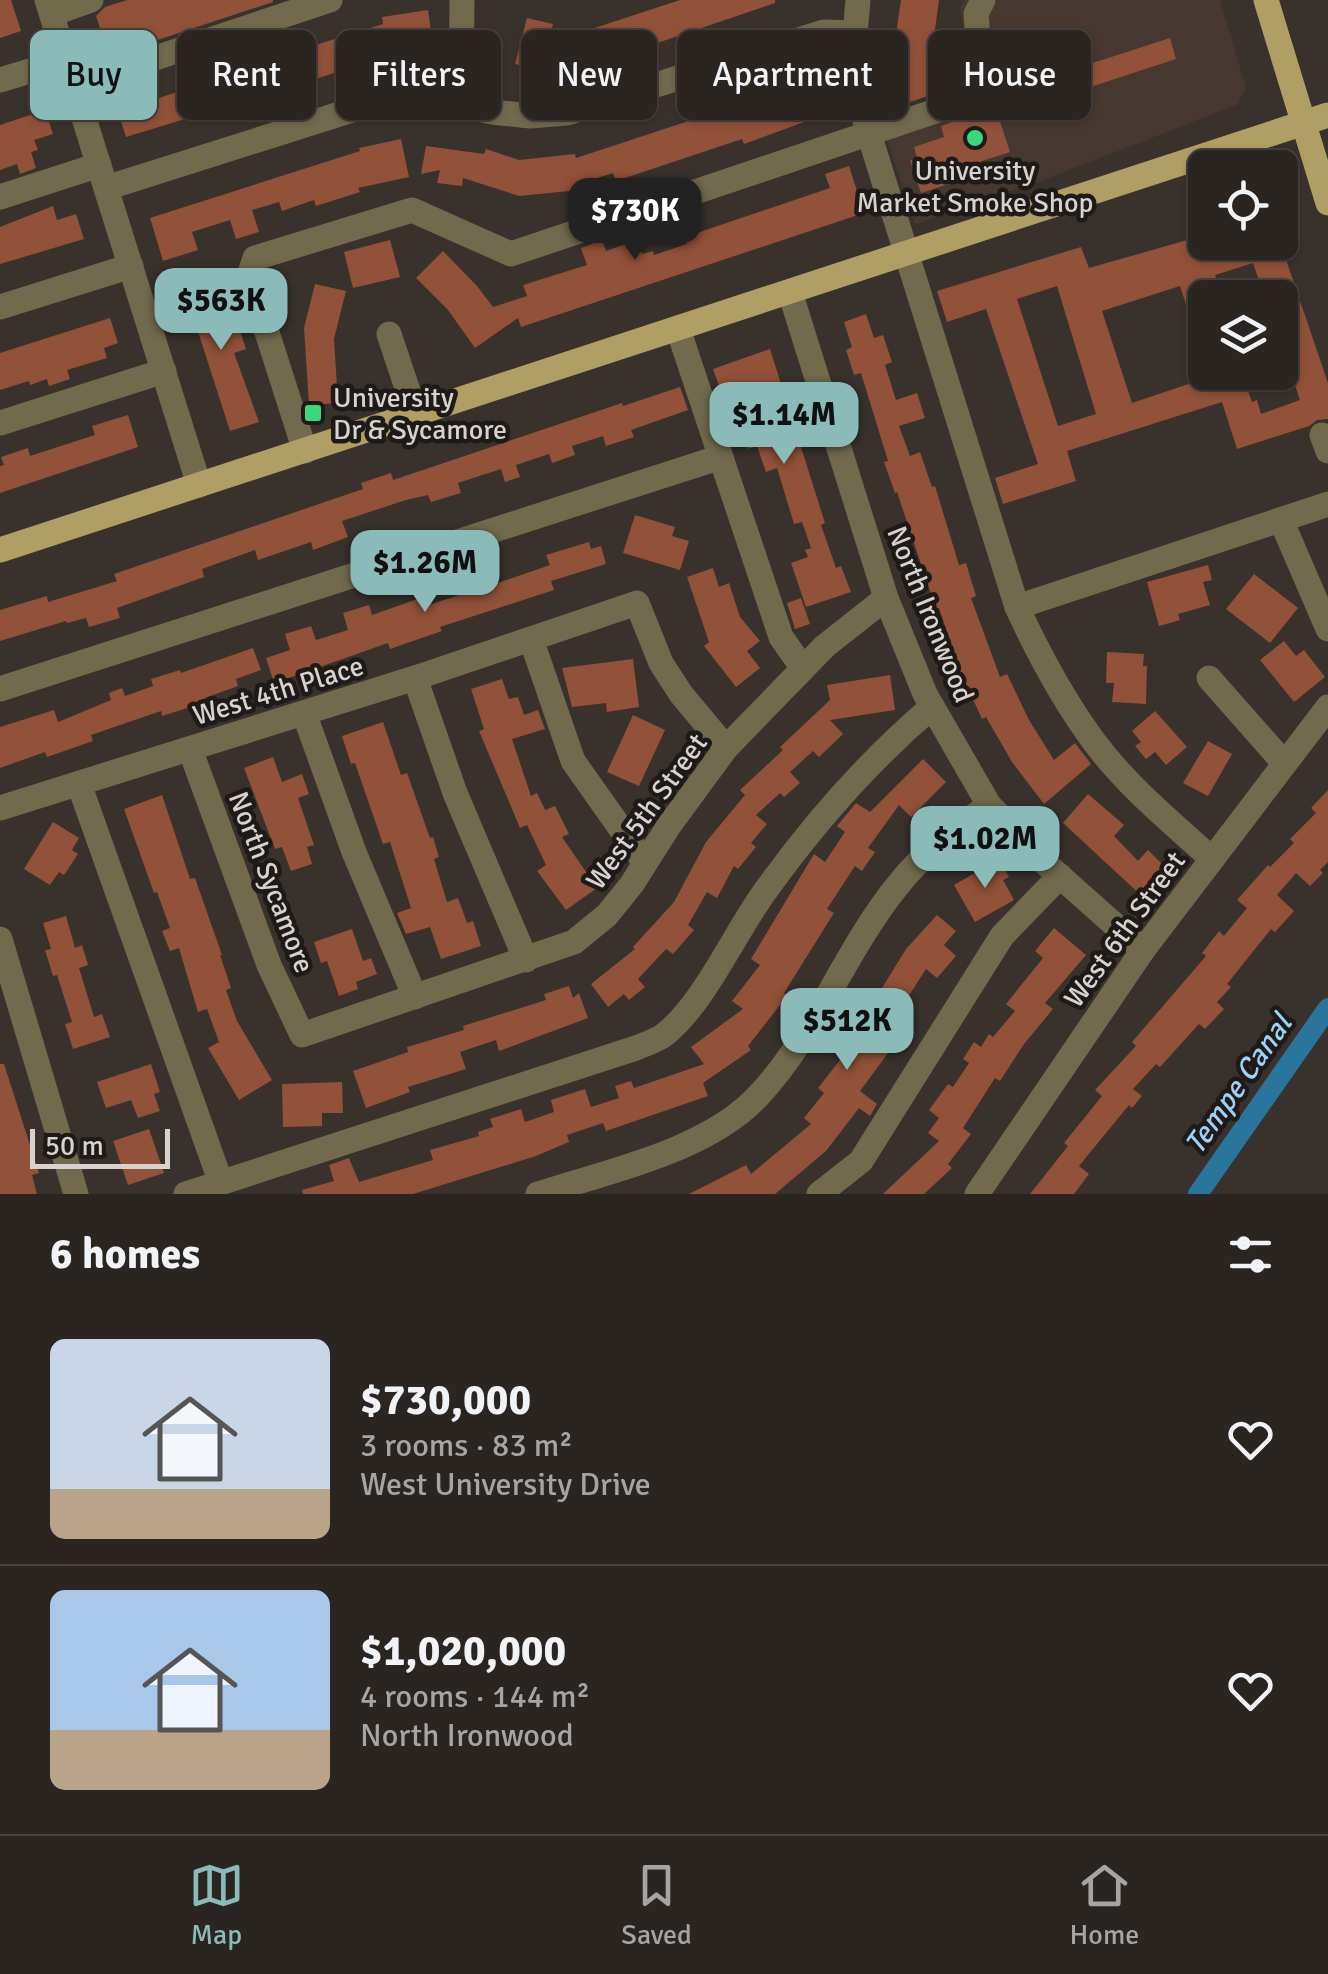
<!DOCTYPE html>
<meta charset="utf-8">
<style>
:root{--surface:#2b2521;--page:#37312e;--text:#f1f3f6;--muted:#a6a5a5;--line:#47423f;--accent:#8bbbb9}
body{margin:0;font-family:Signika,sans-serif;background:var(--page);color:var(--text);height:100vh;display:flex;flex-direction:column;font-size:38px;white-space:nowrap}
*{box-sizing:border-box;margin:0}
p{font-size:32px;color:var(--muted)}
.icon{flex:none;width:55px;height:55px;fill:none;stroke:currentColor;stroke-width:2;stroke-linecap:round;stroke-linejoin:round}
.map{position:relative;height:1194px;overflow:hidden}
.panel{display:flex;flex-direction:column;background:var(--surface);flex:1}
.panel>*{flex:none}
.guide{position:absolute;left:30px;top:30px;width:1270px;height:90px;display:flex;gap:20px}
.buttons{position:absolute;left:1188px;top:150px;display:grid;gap:20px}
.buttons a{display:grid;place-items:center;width:110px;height:110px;border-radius:15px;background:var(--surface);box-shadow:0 2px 8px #0004,0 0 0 2px var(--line);font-size:50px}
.scale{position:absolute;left:30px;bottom:25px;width:140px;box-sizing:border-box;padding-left:10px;border:5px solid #d7d2cf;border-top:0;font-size:28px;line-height:35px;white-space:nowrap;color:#d7d2cf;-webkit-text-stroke:8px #1d1a18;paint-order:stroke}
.price{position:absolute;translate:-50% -85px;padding:0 22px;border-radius:20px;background:var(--accent);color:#111;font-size:32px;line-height:65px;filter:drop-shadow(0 2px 5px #0008)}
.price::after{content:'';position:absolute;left:50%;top:60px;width:30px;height:22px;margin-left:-15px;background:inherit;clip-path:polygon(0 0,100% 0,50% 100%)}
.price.active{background:#222;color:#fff}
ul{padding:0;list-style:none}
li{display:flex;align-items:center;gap:30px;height:250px;padding:0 50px}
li+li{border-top:2px solid var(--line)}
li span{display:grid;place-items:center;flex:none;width:280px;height:200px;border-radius:15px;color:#555}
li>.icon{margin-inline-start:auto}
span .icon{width:120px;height:120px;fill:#fffc;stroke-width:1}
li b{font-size:42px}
h2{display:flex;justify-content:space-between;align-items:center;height:120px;padding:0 50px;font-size:42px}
.chip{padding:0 35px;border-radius:15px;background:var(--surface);box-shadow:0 2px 8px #0004,0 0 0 2px var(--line);font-size:35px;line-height:90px}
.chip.active{background:var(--accent);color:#111}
.dock{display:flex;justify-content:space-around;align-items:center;height:140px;border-top:2px solid var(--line);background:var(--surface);font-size:28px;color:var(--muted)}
.dock a{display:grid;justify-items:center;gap:5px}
.dock .active{color:var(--accent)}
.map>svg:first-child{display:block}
.built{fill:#463830}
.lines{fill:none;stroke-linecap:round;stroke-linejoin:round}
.canal{stroke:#2a759c;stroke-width:20}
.building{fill:#925139;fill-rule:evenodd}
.minor{stroke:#716a4d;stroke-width:25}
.major{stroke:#af9f64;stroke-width:25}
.poi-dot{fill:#3bd77e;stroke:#1d1a18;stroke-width:4}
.labels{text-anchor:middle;stroke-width:9;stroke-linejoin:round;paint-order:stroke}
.poi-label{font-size:28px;fill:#d7d2cf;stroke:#1d1a18}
.street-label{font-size:28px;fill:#d7d2cf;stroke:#1d1a18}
.water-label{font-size:30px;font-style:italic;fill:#9bd2f5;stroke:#1d1a18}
</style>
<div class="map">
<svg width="1328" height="1194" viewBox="0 0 1328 1194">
<rect width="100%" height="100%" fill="#39312c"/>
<!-- built -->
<path class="built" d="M965,0H1220L1246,87L1238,104L1231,107L1041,181L915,224L881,121L963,94L972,79L960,8Z"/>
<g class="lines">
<!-- canal -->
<path class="canal" d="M1198,1194L1328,1008"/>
</g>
<!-- building -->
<g class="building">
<path d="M0,0H11L21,31L0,38Z"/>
<path d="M127,0H273V2L109,56L96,16L105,7Z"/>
<path d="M680,0H775V3L578,70L567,37Z"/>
<path d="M901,0H939L933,44L946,90L907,103L893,54Z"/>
<path d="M428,10L433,45L379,54L381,57L325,76L126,137L118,112L224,76L222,69L262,56L264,61L383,24L382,17Z"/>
<path d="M527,18L553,24L548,43L561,38L553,73L515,64Z"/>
<path d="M1170,38L1176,59L1072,93L1065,72Z"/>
<path d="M823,77L834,111L744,144L742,139L616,181L613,173L578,184L579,190L519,196L463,178L462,186L437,183L440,170L421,174L426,146L484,154L486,149L519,160L575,154L576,158Z"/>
<path d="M995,106L1010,152L951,171L955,182L921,193L910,160L917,158L914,147L944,137L941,126Z"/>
<path d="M45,110L53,134L34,140L38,150L31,152L36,168L20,174L17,164L0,170V125Z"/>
<path d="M401,139L409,177L358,188L360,192L316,206L314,200L282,211L279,202L252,210L259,232L236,239L230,220L192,232L198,250L163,261L150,218L360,151L359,148Z"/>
<path d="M849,166L864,213L521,327L518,318L475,348L448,310L416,278L443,251L477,286L493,307L527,296L523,285L587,265L581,248L602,240L606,251L637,240L642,254L653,251L654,255L687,244L685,237L830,188L825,174Z"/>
<path d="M53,206L57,220L76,214L84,239L0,264V227Z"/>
<path d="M1205,235V242H1280L1328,383V419L1317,420L1309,426L1237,449L1222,402L1067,451L1076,481L1003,504L995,478L1038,464L986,309L947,322L937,291L1081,247L1089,268ZM1253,263L1265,298H1280V341L1300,400L1261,414L1257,400L1252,402L1241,372H1224L1132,403L1102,311L1180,286L1202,353H1205V298H1223L1215,275ZM1057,286L1096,414L1058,426L1017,299Z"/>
<path d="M390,240L400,277L353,288L344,252Z"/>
<path d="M216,275L222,295L213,298L223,330L238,325L246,349L234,353L259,422L230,431L183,285Z"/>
<path d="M315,284L346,291L334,339L338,403L309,405L304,328Z"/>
<path d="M866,314L874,338L883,335L892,362L885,365L896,400L917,393L925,418L899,426L910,456L920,452L932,487L935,486L959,565L966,563L976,596L971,598L1000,677L1007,674L1029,720L1054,760L1075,743L1091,764L1044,804L1012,762L986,717L982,719L960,671L939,608L936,609L897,492L895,493L884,462L888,461L861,373L854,375L846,350L852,347L844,322Z"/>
<path d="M110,318L118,343L104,348L107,358L67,370L70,379L49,386L47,379L30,385L29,381L0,390V353Z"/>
<path d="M770,349L825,523L821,525L836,568L841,566L851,592L806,607L791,563L808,557L805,550L811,548L802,522L794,524L777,468L766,472L757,446L748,449L739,424L749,421L739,392L723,397L713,369Z"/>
<path d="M680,387L688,410L631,430L634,437L606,446L603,436L572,446L575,455L552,463L549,454L516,465L520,477L505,482L501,469L458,483L461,493L431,502L428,495L406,500L342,521L348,537L313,550L311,542L258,560L255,550L227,560L202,569L204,577L117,608L120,618L89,627L86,618L67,623L66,621L0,641V610L47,596L48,602L117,581L114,574L363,489L361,483L391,473L393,480L622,403L623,406Z"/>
<path d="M128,415L138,447L0,493V466L4,465L1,457L28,448L30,456L95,435L92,426Z"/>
<path d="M635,515L675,527L672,536L689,541L680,570L623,553Z"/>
<path d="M589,542L591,549L601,546L606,564L551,581L554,590L440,627L442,631L390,649L388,643L274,683L266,658L290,650L285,634L311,626L316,640L348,630L343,613L369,605L372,615L429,595L432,604L462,594L459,586L486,577L489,586L550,565L546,555Z"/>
<path d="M1208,565L1212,580L1203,582L1210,605L1178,614L1180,620L1159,626L1147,582Z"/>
<path d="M713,568L719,587L729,583L740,617L760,641L747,651L760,668L736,687L704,646L709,642L687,577Z"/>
<path d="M1254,574L1298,608L1270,643L1226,609Z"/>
<path d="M801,598L810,624L795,629L787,603Z"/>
<path d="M1284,641L1296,656L1304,650L1325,677L1294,702L1260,660Z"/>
<path d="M253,648L261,670L236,679L238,686L205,698L206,702L162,716L161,711L91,735L93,741L47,757L45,752L0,768V727L54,710L58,722L111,700L109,693L122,688L125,696L153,686L151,679L180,670L181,673Z"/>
<path d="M1107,652L1144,654L1143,666H1147L1146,704L1112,702L1114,683H1106Z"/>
<path d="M633,659L639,707L607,712L606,703L572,707L562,668Z"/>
<path d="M890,675L895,710L830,720L843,734L819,757L813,751L790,772L800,783L784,797L780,793L756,815L767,824L751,843L756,847L738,869L734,866L717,898L707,892L688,925L694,930L673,954L666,949L638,979L645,987L629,1000L624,994L608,1007L591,984L635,949L633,947L674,902L706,842L745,795L740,790L783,750L780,747L830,700L827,685Z"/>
<path d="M502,679L509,699L518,697L524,715L538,710L545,729L512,739L531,796L537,793L545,810L555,806L569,834L562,837L597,888L566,910L537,871L546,865L527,825L520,828L479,731L484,729L471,689Z"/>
<path d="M1155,711L1187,747L1166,765L1155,752L1146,759L1135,746L1141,742L1132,731Z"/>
<path d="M633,715L665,730L639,786L607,772Z"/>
<path d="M383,722L401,775L407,773L430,838L433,837L439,857L434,859L447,902L458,898L467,923L473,921L481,946L441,959L430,927L406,934L397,913L411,908L390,842L383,844L355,763L351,764L342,736Z"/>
<path d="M1208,741L1232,754L1208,796L1183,783Z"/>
<path d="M273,757L282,782L302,774L309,794L298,798L314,845L307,847L312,864L291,871L282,847L275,849L244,768Z"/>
<path d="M923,759L946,782L911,817L899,805L868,848L875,852L862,871L855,866L827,909L834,913L784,993L787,996L748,1046L751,1050L703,1083L708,1096L606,1131L603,1123L567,1135L569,1142L536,1156L413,1194H303L302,1190L334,1181L329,1165L349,1158L359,1182L433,1160L430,1150L479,1136L478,1132L493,1127L490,1119L521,1109L525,1122L554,1112L551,1100L585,1089L591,1107L619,1098L615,1086L631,1081L634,1088L704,1064L691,1047L743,1009L732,1001L760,965L751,959L814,854L825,862L845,832L837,826L856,803L870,812Z"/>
<path d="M1328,790V862L1320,870L1323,873L1310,886L1296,873L1277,895L1294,911L1275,932L1271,929L1227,984L1231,987L1217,1002L1224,1009L1205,1029L1199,1024L1160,1067L1156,1064L1133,1089L1142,1096L1132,1108L1129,1105L1079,1166L1089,1174L1074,1194H1030L1068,1146L1064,1143L1102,1096L1095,1090L1136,1046L1132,1042L1206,956L1202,953L1219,931L1224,936L1247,908L1237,900L1268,865L1270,867L1294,843L1290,839L1316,813L1311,808Z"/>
<path d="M1088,794L1124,825L1114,836L1138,861L1148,850L1171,873L1145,899L1063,823Z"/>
<path d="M162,795L190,879L195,878L222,955H220L231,988L226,990L237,1021L272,1080L239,1100L208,1048L219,1042L207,1009L198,1012L179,948L170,951L162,931L170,928L157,892L154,893L124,809Z"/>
<path d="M53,822L79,838L72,850L78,854L64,875L59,872L50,885L24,869Z"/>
<path d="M999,859L1009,877L1003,880L1014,900L975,922L954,885Z"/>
<path d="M937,915L956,931L944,945L956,956L937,978L926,969L888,1028L884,1038L894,1045L860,1091L877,1104L870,1116L859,1108L826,1151L775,1194H689L746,1165L751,1174L811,1124L804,1118L824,1093L818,1088L844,1055L840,1053L877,1002L874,1001L906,949Z"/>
<path d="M66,916L75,948L82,945L88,965L79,968L94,1017L102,1014L110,1037L73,1049L65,1024L72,1022L57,975L53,976L45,950L51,949L43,923Z"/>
<path d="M1054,928L1086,955L1045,1003L1053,1009L1024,1044L1000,1081L995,1078L963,1128L971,1134L948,1164L952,1168L924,1194H883L939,1141L928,1133L939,1118L929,1110L948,1084L953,1087L969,1063L963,1059L974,1042L981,1047L989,1034L993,1037L1015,1011L1006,1004L1043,958L1035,951Z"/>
<path d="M352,929L363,961L371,958L377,974L356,982L358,989L339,996L327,961L321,963L314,942Z"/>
<path d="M569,986L573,998L579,993L588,1018L499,1051L496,1040L460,1052L466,1069L408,1087L410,1092L366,1108L353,1071L408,1052L407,1047L464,1030L463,1026L546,1000L544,994Z"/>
<path d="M0,1064H4L39,1173L32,1175L37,1194H0Z"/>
<path d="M151,1064L160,1092L154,1094L160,1111L138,1118L131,1100L106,1108L97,1082Z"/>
<path d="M342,1082L343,1113H322V1126L283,1127L282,1084Z"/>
<path d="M149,1129L164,1173L128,1185L113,1141Z"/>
</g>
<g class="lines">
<!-- minor -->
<g class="minor">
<path d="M47,0L199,485"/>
<path d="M858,0L853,57L855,89L1017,607C1039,655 1064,701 1095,743C1128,787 1172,823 1212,859"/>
<path d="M52,14L91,0"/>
<path d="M0,80L66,60"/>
<path d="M74,85L330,0"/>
<path d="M461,103L462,0"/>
<path d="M106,188L387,99L421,97L492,112L530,116L567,113L824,32L855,33"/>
<path d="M0,197L99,165"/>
<path d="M790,292L886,598L925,694L989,805L1045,863L1143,950"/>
<path d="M0,307L131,266"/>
<path d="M678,329L781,637L802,667"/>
<path d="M389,334L416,415"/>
<path d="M0,423L164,371"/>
<path d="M1322,435L1328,451"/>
<path d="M305,451L249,276L255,258L412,210L511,254L983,95L976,14L983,0"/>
<path d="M1281,520L1328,629"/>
<path d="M1017,607L1328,504"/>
<path d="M531,639L573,761L645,863"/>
<path d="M415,678L455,793L526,960"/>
<path d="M1209,678L1284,763"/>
<path d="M0,689L721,457"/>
<path d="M304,713L354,852L415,997"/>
<path d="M190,749L269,965L302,1035L574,942L607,915L632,884L668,827L726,748L825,646L886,598"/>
<path d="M79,784L221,1183"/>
<path d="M0,808L415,678L637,603L661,663L681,694L726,748"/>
<path d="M0,939L76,1194"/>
<path d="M186,1194L636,1048C645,1044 656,1041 664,1035C704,1004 735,932 766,890C815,822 868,761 932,707"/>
<path d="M538,1194C608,1171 708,1151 759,1095C816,1034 845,950 898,885C924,852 956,829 989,805"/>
<path d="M819,1194L861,1161L1002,936L1060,876"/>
<path d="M977,1194L1143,950L1328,707"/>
</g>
<!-- major -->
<g class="major">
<path d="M1266,0L1328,203"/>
<path d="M0,550L1328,115"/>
</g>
</g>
<!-- markers -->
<g class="poi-dot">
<circle cx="975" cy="138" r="10"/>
<rect x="303" y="403" width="20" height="20" rx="5"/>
</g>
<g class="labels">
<!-- poi labels -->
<g class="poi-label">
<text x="975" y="180">University<tspan x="975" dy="32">Market Smoke Shop</tspan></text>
<text x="333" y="407" text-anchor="start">University<tspan x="333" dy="32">Dr &amp; Sycamore</tspan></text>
</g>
<!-- street labels -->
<g class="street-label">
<text transform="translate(931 614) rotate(68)" y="10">North Ironwood</text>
<text transform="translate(278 690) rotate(-17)" y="10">West 4th Place</text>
<text transform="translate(646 811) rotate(-54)" y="10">West 5th Street</text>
<text transform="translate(272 882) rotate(69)" y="10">North Sycamore</text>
<text transform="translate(1124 929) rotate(-54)" y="10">West 6th Street</text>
</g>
<!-- water labels -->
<g class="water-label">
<text transform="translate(1238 1084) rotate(-55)" y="10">Tempe Canal</text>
</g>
</g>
</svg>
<div class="buttons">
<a><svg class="icon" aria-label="locate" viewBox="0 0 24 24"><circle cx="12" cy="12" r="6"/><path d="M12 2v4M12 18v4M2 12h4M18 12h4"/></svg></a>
<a><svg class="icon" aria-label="layers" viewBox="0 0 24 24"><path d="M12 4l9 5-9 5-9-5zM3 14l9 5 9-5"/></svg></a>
</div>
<div class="scale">50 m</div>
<b class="price active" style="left:635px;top:263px">$730K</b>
<b class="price" style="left:221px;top:353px">$563K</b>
<b class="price" style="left:784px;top:467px">$1.14M</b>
<b class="price" style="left:425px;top:615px">$1.26M</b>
<b class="price" style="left:985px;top:891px">$1.02M</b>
<b class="price" style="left:847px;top:1073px">$512K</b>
<div class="guide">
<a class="chip active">Buy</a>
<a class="chip">Rent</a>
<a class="chip">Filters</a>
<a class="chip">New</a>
<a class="chip">Apartment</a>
<a class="chip">House</a>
</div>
</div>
<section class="panel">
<h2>6 homes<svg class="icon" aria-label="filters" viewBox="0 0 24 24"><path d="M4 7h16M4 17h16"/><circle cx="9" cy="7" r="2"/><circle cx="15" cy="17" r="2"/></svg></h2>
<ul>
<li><span style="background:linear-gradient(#c9d6e8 75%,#b9a48a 0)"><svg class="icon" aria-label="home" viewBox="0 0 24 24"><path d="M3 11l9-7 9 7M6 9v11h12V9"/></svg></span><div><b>$730,000</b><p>3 rooms · 83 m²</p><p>West University Drive</p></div><svg class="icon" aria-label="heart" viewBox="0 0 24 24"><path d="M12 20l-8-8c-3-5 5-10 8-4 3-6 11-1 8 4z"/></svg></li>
<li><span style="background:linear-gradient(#a9c7e8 70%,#b9a48a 0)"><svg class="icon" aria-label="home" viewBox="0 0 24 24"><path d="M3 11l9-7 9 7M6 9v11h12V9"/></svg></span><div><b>$1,020,000</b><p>4 rooms · 144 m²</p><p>North Ironwood</p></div><svg class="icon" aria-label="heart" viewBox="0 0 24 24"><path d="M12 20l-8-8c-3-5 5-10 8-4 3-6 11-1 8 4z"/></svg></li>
</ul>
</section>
<nav class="dock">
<a class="active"><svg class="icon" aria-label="map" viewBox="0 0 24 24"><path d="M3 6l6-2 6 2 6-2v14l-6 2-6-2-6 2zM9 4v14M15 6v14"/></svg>Map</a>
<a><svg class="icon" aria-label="saved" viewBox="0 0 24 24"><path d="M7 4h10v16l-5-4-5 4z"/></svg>Saved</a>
<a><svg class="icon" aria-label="home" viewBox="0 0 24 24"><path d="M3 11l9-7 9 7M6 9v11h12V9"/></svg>Home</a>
</nav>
